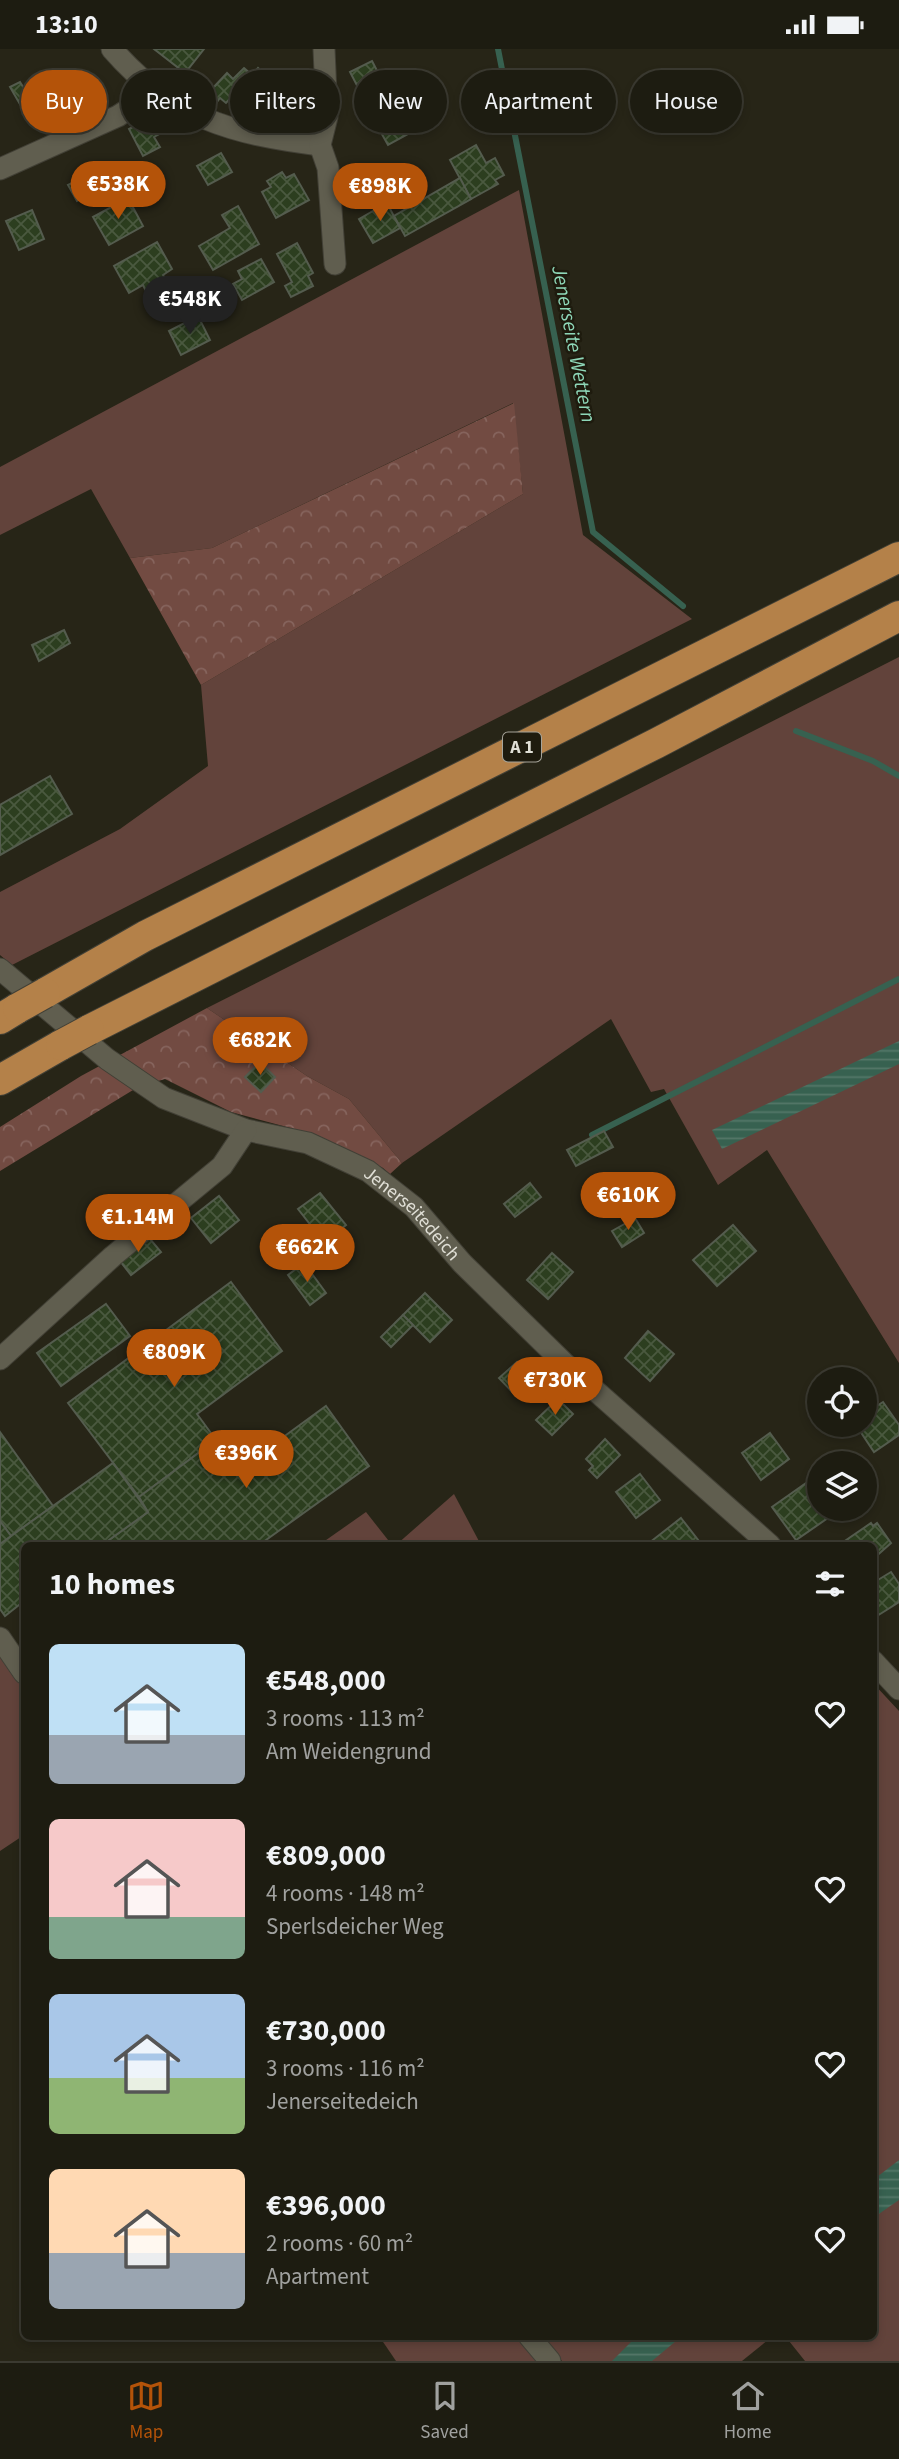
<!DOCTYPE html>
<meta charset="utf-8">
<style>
:root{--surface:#1d1c11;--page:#25251a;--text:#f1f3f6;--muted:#a0a19f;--line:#3b3a31;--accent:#b45309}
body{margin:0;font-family:"Source Sans 3",sans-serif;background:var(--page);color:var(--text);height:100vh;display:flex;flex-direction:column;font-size:26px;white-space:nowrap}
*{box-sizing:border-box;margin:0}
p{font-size:23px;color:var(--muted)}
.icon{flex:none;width:38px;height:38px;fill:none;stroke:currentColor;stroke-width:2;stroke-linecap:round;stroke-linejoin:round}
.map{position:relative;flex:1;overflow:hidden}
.side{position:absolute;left:21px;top:1493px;width:856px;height:798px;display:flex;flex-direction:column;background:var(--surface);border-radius:10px;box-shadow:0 4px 10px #0003,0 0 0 2px var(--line)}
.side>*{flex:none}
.guide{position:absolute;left:21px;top:21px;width:858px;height:63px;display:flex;gap:14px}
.buttons{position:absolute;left:807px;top:1318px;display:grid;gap:14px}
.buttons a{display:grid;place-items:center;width:70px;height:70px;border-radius:50%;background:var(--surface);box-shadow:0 4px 10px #0003,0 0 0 2px var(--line);font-size:35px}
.price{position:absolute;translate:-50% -60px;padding:0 16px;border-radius:24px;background:var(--accent);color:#fff;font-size:23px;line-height:46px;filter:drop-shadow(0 2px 4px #0008)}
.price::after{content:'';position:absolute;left:50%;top:42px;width:21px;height:16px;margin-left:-10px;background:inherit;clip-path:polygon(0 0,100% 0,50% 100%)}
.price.current{background:#222;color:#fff}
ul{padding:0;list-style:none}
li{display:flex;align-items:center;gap:21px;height:175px;padding:0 28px}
li span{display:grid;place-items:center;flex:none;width:196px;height:140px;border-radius:10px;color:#555}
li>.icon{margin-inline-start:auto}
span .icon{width:84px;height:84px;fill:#fffc;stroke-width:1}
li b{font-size:30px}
h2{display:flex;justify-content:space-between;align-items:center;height:84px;padding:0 28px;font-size:30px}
.chip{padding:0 24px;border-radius:32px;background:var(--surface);box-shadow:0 4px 10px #0003,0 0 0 2px var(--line);font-size:24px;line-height:63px}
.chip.current{background:var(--accent);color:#fff}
.status{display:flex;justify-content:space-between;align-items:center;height:49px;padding:0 35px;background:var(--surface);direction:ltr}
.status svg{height:19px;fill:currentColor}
.dock{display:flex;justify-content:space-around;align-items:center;height:98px;border-top:2px solid var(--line);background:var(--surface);font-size:19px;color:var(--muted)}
.dock a{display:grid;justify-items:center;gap:4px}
.dock .current{color:var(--accent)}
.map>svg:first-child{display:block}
.grass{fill:#62433b}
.forest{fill:url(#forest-crowns)}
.water{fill:url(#water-rules)}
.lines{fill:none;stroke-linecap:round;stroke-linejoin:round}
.stream{stroke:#376150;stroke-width:6}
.building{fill:url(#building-cross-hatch);stroke:#545c4e;stroke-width:2}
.minor-casing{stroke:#424036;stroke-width:23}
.highway-casing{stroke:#424036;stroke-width:32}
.minor{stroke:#605e4f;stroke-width:21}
.highway{stroke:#b48149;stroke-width:30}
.highway-bridge-casing{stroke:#424036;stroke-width:32;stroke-linecap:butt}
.highway-bridge{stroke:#b48149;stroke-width:30}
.labels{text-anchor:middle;stroke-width:5;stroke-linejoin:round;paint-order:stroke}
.shield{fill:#1e1b0e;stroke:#a6a49a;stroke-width:2}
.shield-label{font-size:18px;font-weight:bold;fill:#e0dfd6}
.street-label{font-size:19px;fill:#e0dfd6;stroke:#1e1b0e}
.water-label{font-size:21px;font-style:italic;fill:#8ed7b8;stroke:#1e1b0e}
</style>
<div class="status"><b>13:10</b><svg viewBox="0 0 49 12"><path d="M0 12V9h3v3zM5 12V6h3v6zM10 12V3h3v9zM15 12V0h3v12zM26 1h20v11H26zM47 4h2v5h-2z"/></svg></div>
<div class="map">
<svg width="899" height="2312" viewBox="0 0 899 2312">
<defs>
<pattern id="forest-crowns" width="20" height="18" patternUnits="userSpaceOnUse" patternTransform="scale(1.75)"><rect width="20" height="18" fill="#724b42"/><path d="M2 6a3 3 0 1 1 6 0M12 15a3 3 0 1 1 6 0" fill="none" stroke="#86645d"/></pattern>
<pattern id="water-rules" width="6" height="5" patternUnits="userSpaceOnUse" patternTransform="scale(1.75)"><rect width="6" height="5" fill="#376150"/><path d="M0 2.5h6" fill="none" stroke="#547768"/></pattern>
<pattern id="building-cross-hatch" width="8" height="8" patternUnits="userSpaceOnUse" patternTransform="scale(1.75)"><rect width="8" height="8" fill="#2c3e1f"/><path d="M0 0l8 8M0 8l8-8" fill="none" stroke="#4a593f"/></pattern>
</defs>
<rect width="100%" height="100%" fill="#272517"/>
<!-- grass -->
<g class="grass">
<path d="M519,141L583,486L692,570L12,916L0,906V843L120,780L208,717L201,636L523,445L513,354L212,499L130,509L91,440L0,486V418Z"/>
<path d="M899,608V1314L767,1101L718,1136L664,1040L651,1043L611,970L402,1114L349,1050L307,1027L207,959Z"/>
<path d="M454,1445L481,1496H396Z"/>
<path d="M366,1463L392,1496H319Z"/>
<path d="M0,1604L24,1640V1786L0,1802Z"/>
<path d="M873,1634L899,1662V2312H805L785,2287H873Z"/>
<path d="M379,2287H518L538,2312H396Z"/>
<path d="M541,2287H773L742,2312H562Z"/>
</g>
<!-- forest -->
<g class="forest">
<path d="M514,354L523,445L201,636L130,509L212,499Z"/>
<path d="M207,959L307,1027L349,1050L402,1114L390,1125L383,1119L317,1086L231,1063L165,1030L138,1038L0,1122V1078L81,1027Z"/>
</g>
<!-- water -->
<g class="water">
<path d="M899,992V1015L722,1100L712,1081Z"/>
<path d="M899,2111V2151L873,2169V2131Z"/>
<path d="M637,2287H682L652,2312H612Z"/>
</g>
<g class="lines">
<!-- stream -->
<g class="stream">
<path d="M498,0L593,483L683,557"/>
<path d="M796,682L873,712L899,727"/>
<path d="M592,1086L899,930"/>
</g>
</g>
<!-- building -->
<g class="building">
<path d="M154,0H204L185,24Z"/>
<path d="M372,12L386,39L364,50L350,23Z"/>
<path d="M244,19L252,26L258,19L283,42L265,62L240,39L226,54L220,49L214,57L201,45L208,36L212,40L227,24L233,30Z"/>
<path d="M55,24L69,50L64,52L67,57L53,65L50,60L32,76L10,38L20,33L25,41Z"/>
<path d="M404,57L417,80L388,96L375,73Z"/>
<path d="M154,67L163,83L154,88L160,98L143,107L129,80Z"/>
<path d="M476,96L486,114L495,109L504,126L495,131L498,135L471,150L450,111Z"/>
<path d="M221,104L232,123L208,136L197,117Z"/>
<path d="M282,123L286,129L294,125L309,151L276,169L262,143L271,138L267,132Z"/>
<path d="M84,128L92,144L77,152L68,136Z"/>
<path d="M460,129L471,150L405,187L394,167Z"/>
<path d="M128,149L143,177L109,196L93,168Z"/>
<path d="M387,154L400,179L373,194L359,170Z"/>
<path d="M238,157L259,195L213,221L199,197L230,179L222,166Z"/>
<path d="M32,161L44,190L19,201L6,172Z"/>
<path d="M157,193L172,220L163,226L166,231L146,242L143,236L129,244L114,217Z"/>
<path d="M297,194L313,224L308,227L313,237L291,248L285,237L292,233L277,205Z"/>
<path d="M261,210L274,233L242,251L233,235L242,230L238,222Z"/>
<path d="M198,267L210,291L181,306L169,282Z"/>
<path d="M64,581L70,594L39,612L32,596Z"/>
<path d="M50,727L72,765L0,806V756Z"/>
<path d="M260,1013L275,1028L261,1043L245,1028Z"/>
<path d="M604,1082L613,1098L576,1117L567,1101Z"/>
<path d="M530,1134L541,1148L515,1168L504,1155Z"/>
<path d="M320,1144L346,1176L324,1193L298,1160Z"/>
<path d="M219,1147L239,1171L211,1194L191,1169Z"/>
<path d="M635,1169L644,1184L622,1198L612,1182Z"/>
<path d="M733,1176L756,1202L717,1237L693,1211Z"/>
<path d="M145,1184L161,1203L131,1226L116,1207Z"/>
<path d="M552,1204L573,1223L548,1250L527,1231Z"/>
<path d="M304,1214L326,1244L310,1256L288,1226Z"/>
<path d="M231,1233L282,1302L197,1365L216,1391L139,1448L68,1354Z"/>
<path d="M425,1244L452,1271L430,1293L403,1266Z"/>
<path d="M106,1255L130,1287L61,1337L37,1304Z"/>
<path d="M403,1266L413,1276L391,1298L381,1288Z"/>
<path d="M648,1282L674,1305L650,1332L625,1309Z"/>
<path d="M517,1313L533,1332L516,1347L499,1329Z"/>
<path d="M558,1350L573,1365L552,1386L536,1371Z"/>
<path d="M883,1353L899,1376V1386L874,1403L856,1376H864V1365Z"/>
<path d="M326,1357L369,1417L259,1496H102L148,1463L139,1448L216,1391L238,1421Z"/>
<path d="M0,1383L53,1457L11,1487L0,1472Z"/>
<path d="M770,1384L789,1410L761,1431L742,1404Z"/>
<path d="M605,1390L620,1406L597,1429L589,1421L593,1417L586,1410Z"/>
<path d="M113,1414L148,1463L102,1496H24V1552L5,1567L0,1560V1495Z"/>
<path d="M640,1425L660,1451L636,1469L616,1443Z"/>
<path d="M819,1425V1460H841L796,1491L772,1458Z"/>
<path d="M681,1469L702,1496H650L649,1494Z"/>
<path d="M0,1472L11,1487L0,1495Z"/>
<path d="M871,1474L873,1477L877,1474L891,1494L873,1510V1496H839Z"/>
<path d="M891,1523L899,1535V1553L877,1567L873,1561V1534Z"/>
</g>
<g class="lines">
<!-- minor casing -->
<g class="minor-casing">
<g id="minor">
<path d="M112,0C172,69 232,85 320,96"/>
<path d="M324,0L327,68L320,96L328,119L335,215"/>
<path d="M0,120L118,67L155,43"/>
<path id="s1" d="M0,920L107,1010L164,1049L246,1081L308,1094L368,1122L414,1158L462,1214L563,1313L770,1496"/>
<path d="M0,1310L113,1207L222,1117L246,1081"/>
<path d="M0,1589L24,1624"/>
<path d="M873,1612L899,1640"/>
<path d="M529,2287L550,2312"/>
</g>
</g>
<!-- highway casing -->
<g class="highway-casing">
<g id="highway">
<path d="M45,944L145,887L899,508"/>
<path d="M0,970L18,959"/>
<path d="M89,981L657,694L899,567"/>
<path d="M0,1031L61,996"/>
</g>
</g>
<!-- minor -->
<use href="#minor" class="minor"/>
<!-- highway -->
<use href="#highway" class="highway"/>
<!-- highway-bridge casing -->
<g class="highway-bridge-casing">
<g id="highway-bridge">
<path d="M18,959L45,944"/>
<path d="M61,996L89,981"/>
</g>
</g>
<!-- highway-bridge -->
<use href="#highway-bridge" class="highway-bridge"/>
</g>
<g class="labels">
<!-- shield labels -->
<rect class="shield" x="503" y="683.5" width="38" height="29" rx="5"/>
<g class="shield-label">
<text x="522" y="704">A 1</text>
</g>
<!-- street labels -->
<g class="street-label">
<text dy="7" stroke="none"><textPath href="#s1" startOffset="488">Jenerseitedeich</textPath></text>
</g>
<!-- water labels -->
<g class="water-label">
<text transform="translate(574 295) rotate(79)" y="7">Jenerseite Wettern</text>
</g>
</g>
</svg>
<div class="buttons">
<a><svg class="icon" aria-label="locate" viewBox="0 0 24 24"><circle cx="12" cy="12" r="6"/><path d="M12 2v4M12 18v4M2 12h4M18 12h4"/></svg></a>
<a><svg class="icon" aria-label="layers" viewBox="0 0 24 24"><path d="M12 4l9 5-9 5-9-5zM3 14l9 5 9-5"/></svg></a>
</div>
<b class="price" style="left:118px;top:172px">€538K</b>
<b class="price" style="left:380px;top:174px">€898K</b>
<b class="price current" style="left:190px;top:287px">€548K</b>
<b class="price" style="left:260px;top:1028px">€682K</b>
<b class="price" style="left:628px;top:1183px">€610K</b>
<b class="price" style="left:138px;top:1205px">€1.14M</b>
<b class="price" style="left:307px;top:1235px">€662K</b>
<b class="price" style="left:174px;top:1340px">€809K</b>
<b class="price" style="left:555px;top:1368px">€730K</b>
<b class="price" style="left:246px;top:1441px">€396K</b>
<div class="guide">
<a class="chip current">Buy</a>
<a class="chip">Rent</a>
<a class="chip">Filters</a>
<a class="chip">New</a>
<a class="chip">Apartment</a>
<a class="chip">House</a>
</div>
<section class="side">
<h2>10 homes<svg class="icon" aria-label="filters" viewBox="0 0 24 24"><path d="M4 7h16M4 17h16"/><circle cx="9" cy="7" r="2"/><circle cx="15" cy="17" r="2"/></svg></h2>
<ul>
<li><span style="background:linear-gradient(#bfe0f5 65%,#9aa5b1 0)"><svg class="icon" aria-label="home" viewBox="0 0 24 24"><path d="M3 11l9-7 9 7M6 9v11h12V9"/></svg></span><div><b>€548,000</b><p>3 rooms · 113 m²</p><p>Am Weidengrund</p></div><svg class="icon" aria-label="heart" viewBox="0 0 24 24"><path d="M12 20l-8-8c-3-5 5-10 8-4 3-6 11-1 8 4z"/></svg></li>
<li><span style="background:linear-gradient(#f6c9c9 70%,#7fa58c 0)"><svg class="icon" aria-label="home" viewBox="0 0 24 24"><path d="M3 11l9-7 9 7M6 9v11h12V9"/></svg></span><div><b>€809,000</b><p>4 rooms · 148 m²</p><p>Sperlsdeicher Weg</p></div><svg class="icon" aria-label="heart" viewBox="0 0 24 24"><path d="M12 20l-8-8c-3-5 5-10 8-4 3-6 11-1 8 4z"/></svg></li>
<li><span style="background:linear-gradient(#a9c7e8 60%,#8fb573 0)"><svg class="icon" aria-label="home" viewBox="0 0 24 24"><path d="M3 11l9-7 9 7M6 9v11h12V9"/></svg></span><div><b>€730,000</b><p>3 rooms · 116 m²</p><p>Jenerseitedeich</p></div><svg class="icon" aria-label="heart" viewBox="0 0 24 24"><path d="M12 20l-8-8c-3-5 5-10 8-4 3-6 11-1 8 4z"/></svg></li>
<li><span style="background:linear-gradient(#ffd9b3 60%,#9aa5b1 0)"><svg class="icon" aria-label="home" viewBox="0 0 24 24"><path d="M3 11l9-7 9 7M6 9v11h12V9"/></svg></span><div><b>€396,000</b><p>2 rooms · 60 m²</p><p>Apartment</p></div><svg class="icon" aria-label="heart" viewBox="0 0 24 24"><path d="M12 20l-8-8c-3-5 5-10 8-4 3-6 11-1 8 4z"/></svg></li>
</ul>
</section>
</div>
<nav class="dock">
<a class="current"><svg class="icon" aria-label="map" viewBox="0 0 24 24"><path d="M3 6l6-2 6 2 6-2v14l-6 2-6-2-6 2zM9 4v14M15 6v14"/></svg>Map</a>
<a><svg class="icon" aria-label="saved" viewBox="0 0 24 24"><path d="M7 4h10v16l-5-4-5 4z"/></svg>Saved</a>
<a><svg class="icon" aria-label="home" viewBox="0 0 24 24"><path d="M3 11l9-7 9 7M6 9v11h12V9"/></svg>Home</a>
</nav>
